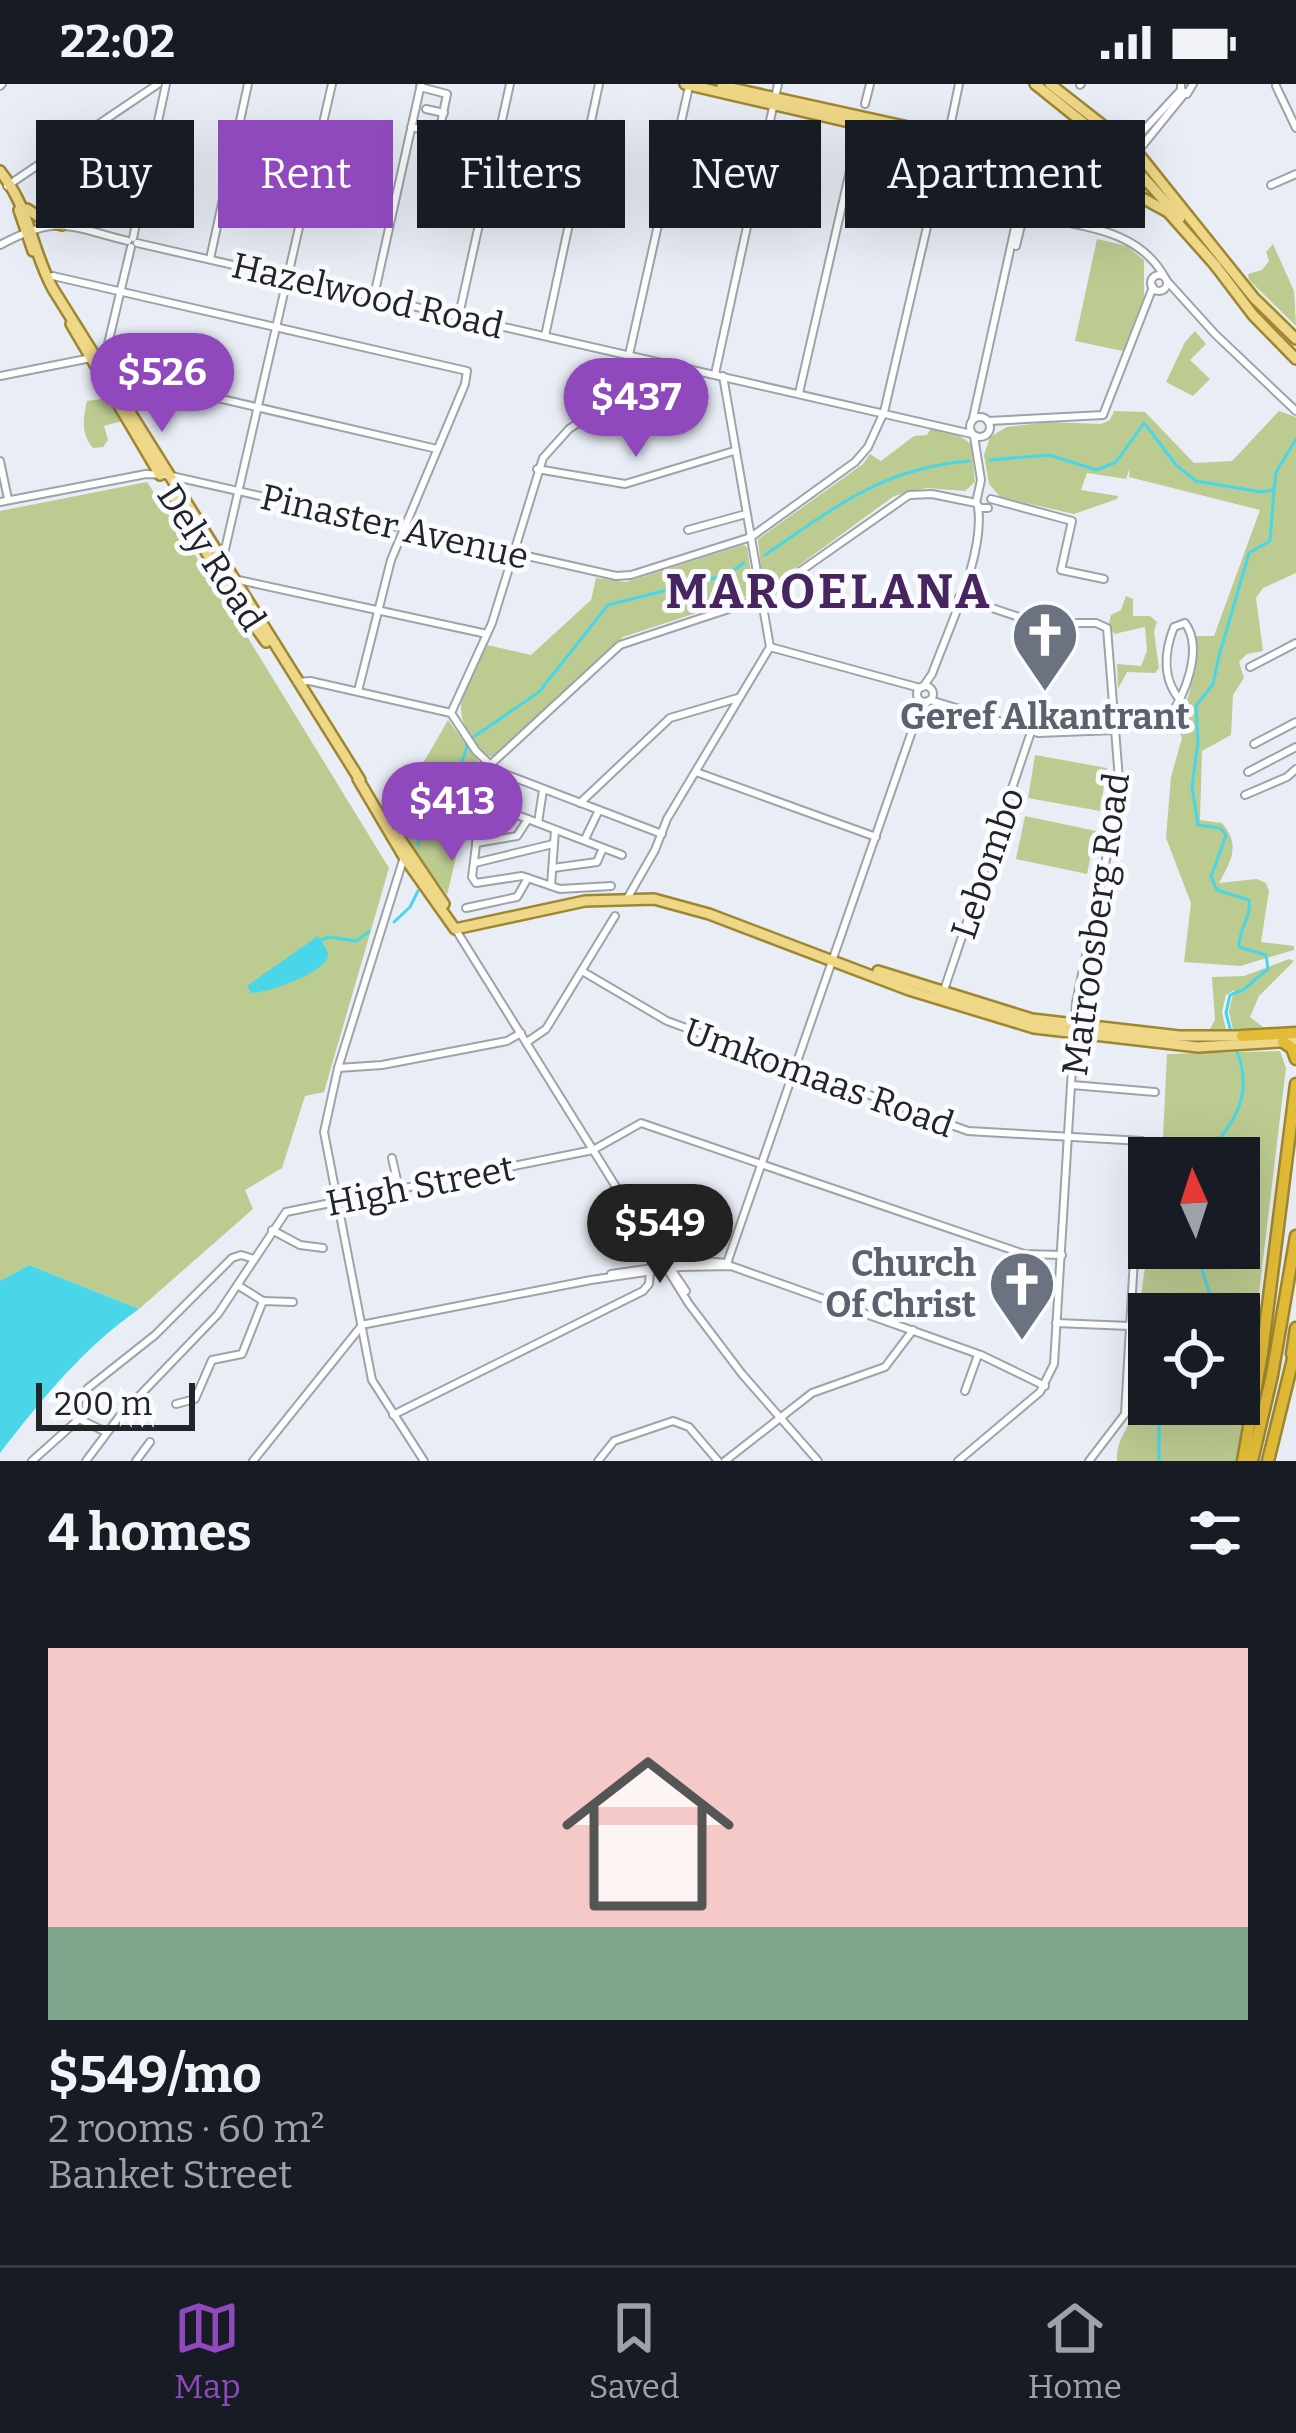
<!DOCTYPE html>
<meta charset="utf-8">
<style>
:root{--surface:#171b24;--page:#20242c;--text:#f1f3f6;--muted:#9ea1a6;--line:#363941;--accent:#8f49bd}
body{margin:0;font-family:Bitter,serif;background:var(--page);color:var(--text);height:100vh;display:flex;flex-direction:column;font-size:45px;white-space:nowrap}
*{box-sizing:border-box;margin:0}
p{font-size:39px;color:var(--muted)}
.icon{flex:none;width:66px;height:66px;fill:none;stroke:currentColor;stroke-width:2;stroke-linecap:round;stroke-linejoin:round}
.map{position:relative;height:1377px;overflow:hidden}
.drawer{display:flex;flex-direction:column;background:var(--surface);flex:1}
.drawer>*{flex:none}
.guide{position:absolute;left:36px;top:36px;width:1224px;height:108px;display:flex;gap:24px}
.needle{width:78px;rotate:357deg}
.controls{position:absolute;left:1128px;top:1053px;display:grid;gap:24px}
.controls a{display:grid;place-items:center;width:132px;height:132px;border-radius:0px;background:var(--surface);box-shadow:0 12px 48px #0002;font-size:60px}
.scale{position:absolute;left:36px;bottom:30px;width:159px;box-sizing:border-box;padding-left:12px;border:6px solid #222427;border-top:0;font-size:33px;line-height:42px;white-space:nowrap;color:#222427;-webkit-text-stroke:9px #f9fbff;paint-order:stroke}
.price{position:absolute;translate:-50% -102px;padding:0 27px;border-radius:42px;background:var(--accent);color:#fff;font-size:39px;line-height:78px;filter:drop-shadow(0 3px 6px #0008)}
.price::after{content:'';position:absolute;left:50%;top:72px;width:36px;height:27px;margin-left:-18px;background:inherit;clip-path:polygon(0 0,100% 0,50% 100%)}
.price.current{background:#222;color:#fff}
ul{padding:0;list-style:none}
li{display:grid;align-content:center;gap:24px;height:636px;padding:0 48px}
li span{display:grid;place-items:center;height:372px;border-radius:0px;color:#555}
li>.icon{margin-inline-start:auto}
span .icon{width:216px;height:216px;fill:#fffc;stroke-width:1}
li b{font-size:51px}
h2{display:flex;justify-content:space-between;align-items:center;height:144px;padding:0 48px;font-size:51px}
.chip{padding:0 42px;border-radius:0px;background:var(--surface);box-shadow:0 12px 48px #0002;font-size:42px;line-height:108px}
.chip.current{background:var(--accent);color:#fff}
.status{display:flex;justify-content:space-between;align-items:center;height:84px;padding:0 60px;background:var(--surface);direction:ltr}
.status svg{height:33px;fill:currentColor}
.dock{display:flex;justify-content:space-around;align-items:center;height:168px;border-top:3px solid var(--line);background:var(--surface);font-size:33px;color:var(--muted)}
.dock a{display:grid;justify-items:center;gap:6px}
.dock .current{color:var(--accent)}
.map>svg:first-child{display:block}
.green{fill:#bccb90;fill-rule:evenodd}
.water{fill:#49d6e9}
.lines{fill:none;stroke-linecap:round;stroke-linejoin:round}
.stream{stroke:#49d6e9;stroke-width:3}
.minor-casing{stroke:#9ea3ab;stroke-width:10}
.major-casing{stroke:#9f8731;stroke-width:14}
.highway-casing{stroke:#9f8731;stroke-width:15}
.minor{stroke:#fff;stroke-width:6}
.major{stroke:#eed787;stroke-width:9}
.highway{stroke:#e2bc37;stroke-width:10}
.labels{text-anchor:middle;stroke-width:10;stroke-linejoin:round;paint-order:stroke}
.street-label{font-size:36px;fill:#222427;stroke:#f9fbff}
.worship-label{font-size:36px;font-weight:bold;fill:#5b616d;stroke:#f9fbff}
.district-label{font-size:48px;font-weight:bold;letter-spacing:3px;fill:#47265f;stroke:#f9fbff}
</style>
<div class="status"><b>22:02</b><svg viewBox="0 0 49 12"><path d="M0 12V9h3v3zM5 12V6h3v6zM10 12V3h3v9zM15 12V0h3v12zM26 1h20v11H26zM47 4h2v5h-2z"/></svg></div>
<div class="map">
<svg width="1296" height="1377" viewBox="0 0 1296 1377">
<rect width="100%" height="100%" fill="#e9eef6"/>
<!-- green -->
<g class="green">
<path d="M948,68L1019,87L1020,101L944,84Z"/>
<path d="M1097,155L1127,162L1144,176V213L1123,267L1075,257Z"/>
<path d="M1273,160L1294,207L1296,242L1249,196L1248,190L1262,186L1269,177L1266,168Z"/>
<path d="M1195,247L1206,260L1190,276L1210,295L1193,312L1166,298L1185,258Z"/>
<path d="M101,315L109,317L122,337L104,342L108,356L103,363L93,364C81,350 83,334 87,317Z"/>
<path d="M1114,327L1145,328L1194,379L1232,377L1279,327L1296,333V489L1263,504L1256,514L1263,567L1247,570L1239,578L1244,594L1233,611L1231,651L1202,667L1200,736L1222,739C1241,761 1231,777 1219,799L1257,795L1266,799L1269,807L1261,858L1294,862V866L1240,882L1184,878L1191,819L1166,754L1171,693L1182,654C1171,631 1186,626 1190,606C1194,589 1191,569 1192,552H1214L1260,426L1129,393L1130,384L1126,395L1087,389L1081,406L1118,412L1117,415L1074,430L1000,413L989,400L984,371L990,353L1007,343L1047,338L1101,340L1110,336Z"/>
<path d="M931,344L957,350L971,360L975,398L965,407L926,404L894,412L768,504L763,503L758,455L863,380L870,370L881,377L914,352L927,351Z"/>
<path d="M147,398L226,518L389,784L324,1008L305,1012L282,1084L245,1106L253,1125L139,1225L29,1181L0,1197V427Z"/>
<path d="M743,461L747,463L754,506L751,511L623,553L494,673L485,671C444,623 463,611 487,561L531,571L591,516L596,494L626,498Z"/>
<path d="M1126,512L1133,515V532H1150L1157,538L1154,548L1159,584L1155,589L1127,588L1118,605L1117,580L1141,582L1147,567L1145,543L1114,550L1109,539L1111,531L1121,526Z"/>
<path d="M448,636L479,678L447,811L392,733Z"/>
<path d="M1035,671L1107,684L1100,727L1028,714Z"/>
<path d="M1025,732L1096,747L1087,790L1016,775Z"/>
<path d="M1289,875L1294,877L1259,912L1250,933L1263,943L1233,946L1229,927L1234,906L1226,911L1222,928L1226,946L1208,948L1215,936L1212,893L1244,892Z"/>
<path d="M1280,967L1286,984L1239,1377H1117C1116,1352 1130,1346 1134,1325C1144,1273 1134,1216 1150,1164H1239V1074H1162L1167,970ZM1149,1230H1239V1320H1149Z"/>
</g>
<!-- water -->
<g class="water">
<path d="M318,852C321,857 327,865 328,870C329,888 267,909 251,909L247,902Z"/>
<path d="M29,1181L139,1225C83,1264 41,1316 0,1369V1197Z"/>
</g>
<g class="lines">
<!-- stream -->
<g class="stream">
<path d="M990,376L1049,371L1097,386L1116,378L1144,339L1177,382L1196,397L1261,408L1274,406L1276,388L1296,355"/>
<path d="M765,471C834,424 882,384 969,377"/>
<path d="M472,654L539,608L608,521L726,491L744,479"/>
<path d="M418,761C421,746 419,727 426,712C440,686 460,697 467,661"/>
<path d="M394,838L410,823L418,807"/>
<path d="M321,856L329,853L356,857L369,848"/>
<path d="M1230,944L1226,929L1230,911L1243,906L1268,885L1266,871L1239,863C1238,846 1252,833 1249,816L1217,806L1211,793L1226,751L1220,744L1198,741L1192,703L1198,658L1196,622L1213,600L1219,572L1249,469L1270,457L1274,406"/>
<path d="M1203,1074C1232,1043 1255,1012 1237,968"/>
<path d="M1198,1164C1198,1188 1212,1201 1212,1230"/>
<path d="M1159,1320V1377"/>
</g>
<!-- minor casing -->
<g class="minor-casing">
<g id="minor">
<path d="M1181,0V6L1187,10L1193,0"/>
<path d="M1080,1L1081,0"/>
<path d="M0,2L2,0"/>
<path d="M1276,2L1296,44"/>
<path d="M865,20L870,0"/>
<path d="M426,25L444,29"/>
<path d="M411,43L439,49L447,10L420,3"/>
<path d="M948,53L959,0"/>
<path d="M1130,61L1181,6"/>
<path d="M1138,67L1185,9"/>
<path d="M1271,101L1296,90"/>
<path d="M7,102L158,0"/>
<path d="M537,109L573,117"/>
<path d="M533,125L541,96"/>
<path d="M1020,133L1025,130C1076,143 1136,142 1164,192"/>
<path d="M133,154L166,0"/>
<path d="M137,159L972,350"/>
<path d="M0,161C58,130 68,142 128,157"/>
<path d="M1016,162L1035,82"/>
<path d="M210,175L248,0"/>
<circle cx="1159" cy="199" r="8"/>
<path d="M53,192L467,287L465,300L391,476L358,607"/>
<path d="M1167,197L1215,250L1296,327"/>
<path d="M374,212L421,0"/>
<path d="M459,231L510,0"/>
<path d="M545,252L599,0"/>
<path d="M103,281L131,163"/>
<path d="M715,290L778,0"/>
<path d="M0,292L91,274"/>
<path d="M110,293L114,290L437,365"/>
<path d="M799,309L858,52"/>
<circle cx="980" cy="343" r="10"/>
<path d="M973,334L1029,80"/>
<path d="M988,337L1103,331L1153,203"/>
<path d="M974,352L981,396L976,419L980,424H988"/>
<path d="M0,377L8,415"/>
<path d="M537,385L625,400L734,367"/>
<path d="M991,415L1072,437L1061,486L1104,495"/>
<path d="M0,418L146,390L167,391L616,492L631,491L751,453L855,378L868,363L884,328L943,74"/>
<path d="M688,446L746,430"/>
<path d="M223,474L332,0"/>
<path d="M234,495L487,550"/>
<path d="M770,563L920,604"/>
<path d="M1250,583L1296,559"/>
<path d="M297,598L310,597L451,629"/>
<circle cx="925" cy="610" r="8"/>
<path d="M923,603L932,590C949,543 985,471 978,423"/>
<path d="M930,616L1038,649L1115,646L1174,637"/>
<path d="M1167,636C1185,612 1204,565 1185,539L1174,543C1164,568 1162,596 1181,617"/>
<path d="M1254,660L1296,638"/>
<path d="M490,681L620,561L762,514L909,411L932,410L976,419"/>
<path d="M696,688L876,753"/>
<path d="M1248,688L1296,663"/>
<path d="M1245,711L1287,693L1296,685"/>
<path d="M580,719L670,634L738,614"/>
<path d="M504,726L622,771"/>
<path d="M538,739L543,706"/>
<path d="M478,745L472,793L476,799L522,792L560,805L611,802"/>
<path d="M662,750L497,687L476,667L451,629L492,539L543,374L569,345L611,317L622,302L688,7"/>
<path d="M585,755L599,726"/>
<path d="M476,759L517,752L528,735"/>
<path d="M404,773L338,984L324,1048L372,1296L424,1377"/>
<path d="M475,779L553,760"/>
<path d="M553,784L597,778L603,764"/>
<path d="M551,802L555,746"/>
<path d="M628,813L655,766L667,735L770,563L723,292"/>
<path d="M466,824L517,813L528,794"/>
<path d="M456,846L689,1220L742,1290L818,1377"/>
<path d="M582,887L667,937L968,1047L1142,1057L1151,1063L1153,1074"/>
<path d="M944,906L1031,648"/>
<path d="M527,958L546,945L615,832"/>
<path d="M338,984L382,981L507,957L521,949"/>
<path d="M1072,1001L1155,1008"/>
<path d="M392,1074L399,1105"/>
<path d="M639,1138L686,1207"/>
<path d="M272,1146L300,1161L323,1164"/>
<path d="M726,1182L918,630L928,617"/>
<path d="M611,1190L702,1177L728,1179"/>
<path d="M239,1202L263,1217"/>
<path d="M1056,1239L1130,1242"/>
<path d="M361,1241L591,1196L680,1183L731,1182L981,1271L1045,1302"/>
<path d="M965,1307L978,1271"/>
<path d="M176,1320L195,1315L212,1276L242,1270L263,1217L293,1218"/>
<path d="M393,1331L643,1207L649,1200L650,1186"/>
<path d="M79,1335L78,1318L88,1304L155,1251L232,1174L241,1171L254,1175"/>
<path d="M32,1377L79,1335L106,1348"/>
<path d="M86,1377L119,1333L218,1230L286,1128L593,1066L641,1039L1024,1170L1062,1171"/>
<path d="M136,1377L150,1358"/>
<path d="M253,1377L359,1245"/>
<path d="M598,1377L614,1357L673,1337L689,1343L718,1377"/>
<path d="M725,1377L812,1309L885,1283L913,1246"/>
<path d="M958,1377L1040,1308L1054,1280L1076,919L1120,708L1107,544L1096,539H1037L959,513"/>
<path d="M1089,1377L1125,1330L1134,1174L1149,1132"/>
</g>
</g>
<!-- major casing -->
<g class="major-casing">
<g id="major">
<path d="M685,0L1117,100L1168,128L1216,182"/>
<path d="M1035,0L1122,70L1180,134"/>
<path d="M1050,0L1137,68L1254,214L1296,255"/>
<path d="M722,2L1081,81H1108L1130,61"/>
<path d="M1086,79L1099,69L1100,51"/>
<path d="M0,87C31,126 31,165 53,205L360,696"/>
<path d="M27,125L44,136L62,141"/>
<path d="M19,126L33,167"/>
<path d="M1215,181L1253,231L1296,275"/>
<path d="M71,240L160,391"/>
<path d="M172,410L225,500L266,558"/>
<path d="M358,695L404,773L455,845L585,817L654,815L709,830L909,906L1034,944L1198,963L1296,957"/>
<path d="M396,749L444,820"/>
<path d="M878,887L1032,935L1179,952H1248"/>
</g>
</g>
<!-- highway casing -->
<g class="highway-casing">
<g id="highway">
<path d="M1242,952L1296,949"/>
<path d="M1283,958L1292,964L1296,975"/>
<path d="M1292,1270L1296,1244"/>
<path d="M1243,1377L1262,1269L1296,1000"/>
<path d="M1252,1377L1272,1291L1296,1152"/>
<path d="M1268,1377L1296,1263"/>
</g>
</g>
<!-- minor -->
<use href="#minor" class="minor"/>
<!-- major -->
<use href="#major" class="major"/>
<!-- highway -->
<use href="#highway" class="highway"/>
</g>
<!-- icons -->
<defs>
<g id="church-pin" transform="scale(3.45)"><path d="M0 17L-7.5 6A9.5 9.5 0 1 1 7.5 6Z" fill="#6b7280" stroke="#f9fbff"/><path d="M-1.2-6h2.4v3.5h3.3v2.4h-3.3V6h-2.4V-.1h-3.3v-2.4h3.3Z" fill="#fff"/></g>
</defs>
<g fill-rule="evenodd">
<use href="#church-pin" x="1045" y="551"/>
<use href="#church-pin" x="1022" y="1200"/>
</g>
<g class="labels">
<!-- street labels -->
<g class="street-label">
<text transform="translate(368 211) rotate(13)" y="13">Hazelwood Road</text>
<text transform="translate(395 442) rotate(13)" y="13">Pinaster Avenue</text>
<text transform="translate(212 473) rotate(57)" y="13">Dely Road</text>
<text transform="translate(987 779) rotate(-71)" y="13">Lebombo</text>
<text transform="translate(1095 840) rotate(-82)" y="13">Matroosberg Road</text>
<text transform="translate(819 993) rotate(20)" y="13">Umkomaas Road</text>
<text transform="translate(420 1101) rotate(-11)" y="13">High Street</text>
</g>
<!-- worship labels -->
<g class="worship-label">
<text x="1045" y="645">Geref Alkantrant</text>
<text x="976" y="1192" text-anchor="end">Church<tspan x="976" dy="41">Of Christ</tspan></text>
</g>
<!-- district labels -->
<g class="district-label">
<text x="829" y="524">MAROELANA</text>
</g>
</g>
</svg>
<div class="controls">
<a><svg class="needle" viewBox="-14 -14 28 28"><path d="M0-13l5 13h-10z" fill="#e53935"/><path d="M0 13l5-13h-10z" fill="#9ea1a6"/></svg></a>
<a><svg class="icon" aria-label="locate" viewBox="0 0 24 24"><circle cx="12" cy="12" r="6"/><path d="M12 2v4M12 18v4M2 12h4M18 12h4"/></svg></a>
</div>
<div class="scale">200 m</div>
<b class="price" style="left:162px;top:351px">$526</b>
<b class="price" style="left:636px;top:376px">$437</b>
<b class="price" style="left:452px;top:780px">$413</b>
<b class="price current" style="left:660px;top:1202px">$549</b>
<div class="guide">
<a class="chip">Buy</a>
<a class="chip current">Rent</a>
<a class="chip">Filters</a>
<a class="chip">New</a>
<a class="chip">Apartment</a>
</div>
</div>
<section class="drawer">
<h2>4 homes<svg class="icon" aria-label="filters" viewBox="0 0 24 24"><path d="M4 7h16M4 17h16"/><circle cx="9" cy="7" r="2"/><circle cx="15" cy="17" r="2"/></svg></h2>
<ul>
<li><span style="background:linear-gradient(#f6c9c9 75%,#7fa58c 0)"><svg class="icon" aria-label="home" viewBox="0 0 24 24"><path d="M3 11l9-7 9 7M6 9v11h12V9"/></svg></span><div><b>$549/mo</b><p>2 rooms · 60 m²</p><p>Banket Street</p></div></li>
</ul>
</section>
<nav class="dock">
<a class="current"><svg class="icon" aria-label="map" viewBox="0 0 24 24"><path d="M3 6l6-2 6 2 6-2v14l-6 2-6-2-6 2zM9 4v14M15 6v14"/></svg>Map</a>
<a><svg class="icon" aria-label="saved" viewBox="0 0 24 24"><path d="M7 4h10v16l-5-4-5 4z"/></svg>Saved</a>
<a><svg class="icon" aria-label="home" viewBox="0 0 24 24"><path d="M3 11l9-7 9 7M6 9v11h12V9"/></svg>Home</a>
</nav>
